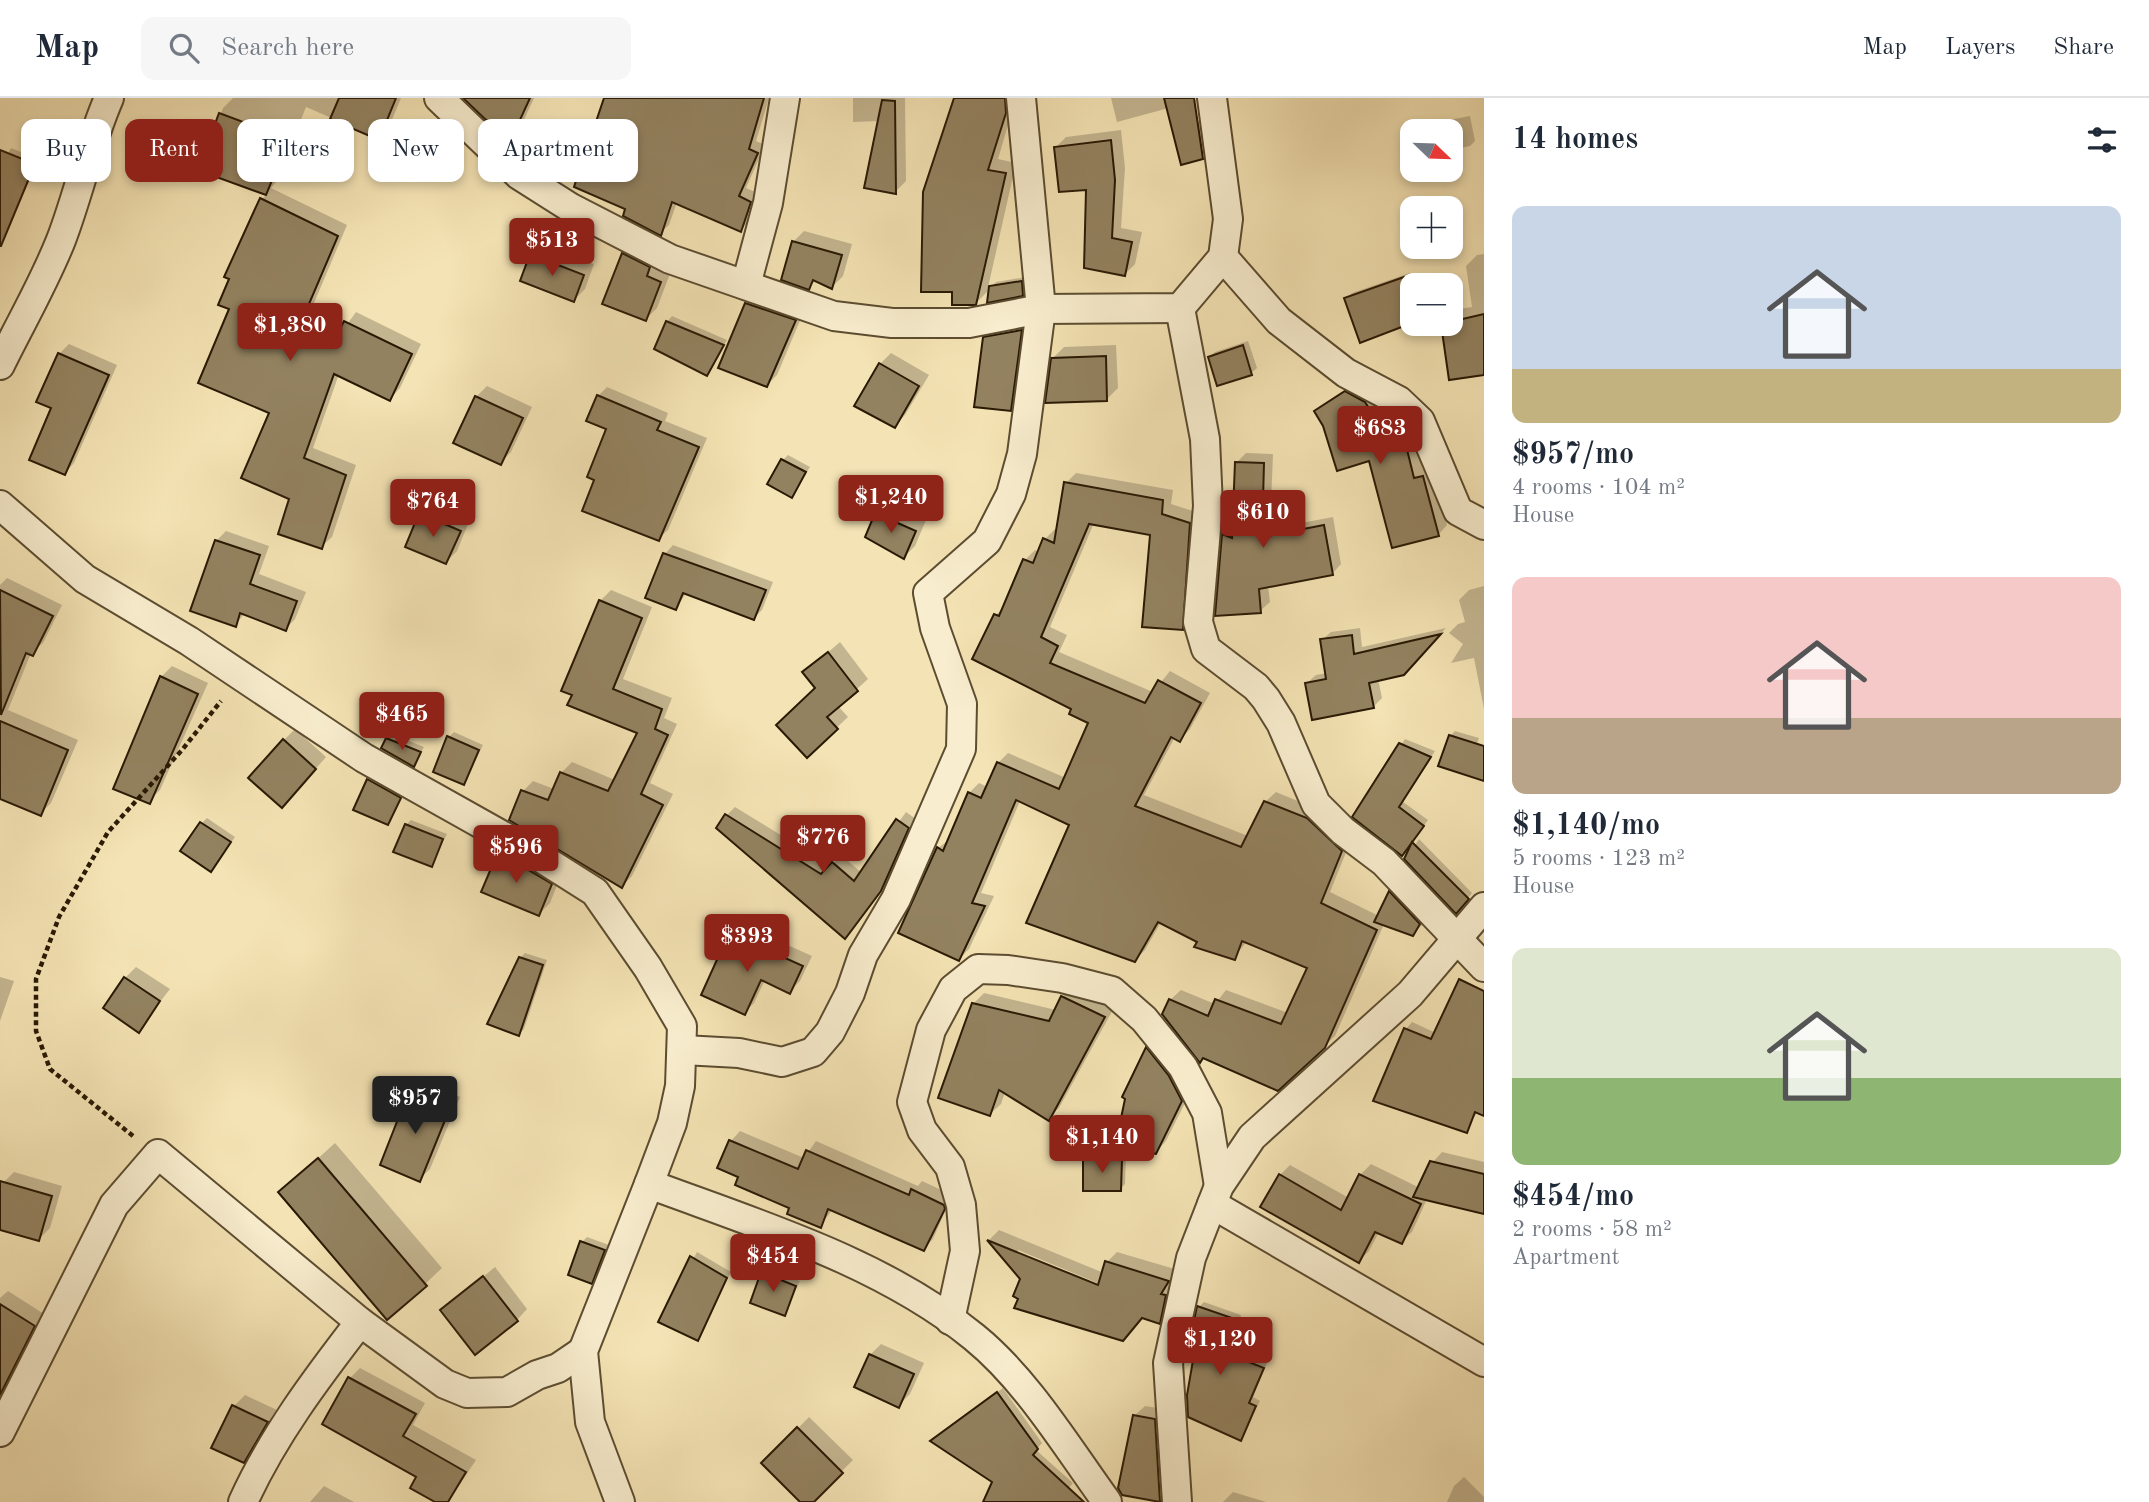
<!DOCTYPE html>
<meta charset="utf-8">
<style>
:root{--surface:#fff;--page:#f6f6f7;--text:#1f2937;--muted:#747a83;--line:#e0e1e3;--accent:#8f2418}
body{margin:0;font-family:"Old Standard TT",serif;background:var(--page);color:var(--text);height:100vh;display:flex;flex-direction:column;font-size:26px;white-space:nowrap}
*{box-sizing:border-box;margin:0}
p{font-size:23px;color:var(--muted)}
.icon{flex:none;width:38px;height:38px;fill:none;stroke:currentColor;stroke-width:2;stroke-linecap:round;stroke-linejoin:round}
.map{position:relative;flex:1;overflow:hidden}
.drawer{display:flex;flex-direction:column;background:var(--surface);width:665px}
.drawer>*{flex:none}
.hud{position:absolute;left:21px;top:21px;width:665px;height:63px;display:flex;gap:14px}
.needle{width:46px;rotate:113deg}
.buttons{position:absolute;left:1400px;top:21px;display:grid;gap:14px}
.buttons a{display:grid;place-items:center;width:63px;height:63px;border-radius:14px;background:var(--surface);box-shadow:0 4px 10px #0003;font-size:35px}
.price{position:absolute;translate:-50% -60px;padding:0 16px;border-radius:7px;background:var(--accent);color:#fff;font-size:23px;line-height:46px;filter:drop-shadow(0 2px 4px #0008)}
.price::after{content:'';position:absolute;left:50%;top:42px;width:21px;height:16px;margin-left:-10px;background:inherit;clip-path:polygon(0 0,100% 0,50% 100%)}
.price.active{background:#222;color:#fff}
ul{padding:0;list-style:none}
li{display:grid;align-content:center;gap:14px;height:371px;padding:0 28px}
li span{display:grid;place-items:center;height:217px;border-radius:14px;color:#555}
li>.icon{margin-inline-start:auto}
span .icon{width:126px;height:126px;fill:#fffc;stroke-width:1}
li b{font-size:30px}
h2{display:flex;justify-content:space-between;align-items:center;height:84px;padding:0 28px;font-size:30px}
.tag{padding:0 24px;border-radius:14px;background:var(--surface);box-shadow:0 4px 10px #0003;font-size:24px;line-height:63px}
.tag.active{background:var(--accent);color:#fff}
header{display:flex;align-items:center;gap:42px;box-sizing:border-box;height:98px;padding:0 35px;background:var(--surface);border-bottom:2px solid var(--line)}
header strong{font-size:33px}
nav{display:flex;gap:38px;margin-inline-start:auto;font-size:24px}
.search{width:490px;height:63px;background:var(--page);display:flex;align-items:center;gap:18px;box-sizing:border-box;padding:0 24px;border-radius:14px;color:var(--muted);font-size:26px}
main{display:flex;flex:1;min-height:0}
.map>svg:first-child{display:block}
.shadow{fill:#0003;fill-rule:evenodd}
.building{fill:#938260;stroke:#291904;stroke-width:2}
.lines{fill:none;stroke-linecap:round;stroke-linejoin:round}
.street-casing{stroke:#5c4c30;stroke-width:32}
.path{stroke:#291904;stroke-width:4.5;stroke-dasharray:5 3.5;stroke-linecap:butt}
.street{stroke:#f8edce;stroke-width:28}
</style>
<header>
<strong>Map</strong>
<div class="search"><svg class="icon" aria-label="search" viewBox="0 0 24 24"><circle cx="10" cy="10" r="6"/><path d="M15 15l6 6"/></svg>Search here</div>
<nav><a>Map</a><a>Layers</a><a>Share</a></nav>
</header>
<main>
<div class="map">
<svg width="1484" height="1404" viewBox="0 0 1484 1404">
<rect width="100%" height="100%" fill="#f4e3b4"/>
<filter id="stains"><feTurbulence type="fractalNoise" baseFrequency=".00286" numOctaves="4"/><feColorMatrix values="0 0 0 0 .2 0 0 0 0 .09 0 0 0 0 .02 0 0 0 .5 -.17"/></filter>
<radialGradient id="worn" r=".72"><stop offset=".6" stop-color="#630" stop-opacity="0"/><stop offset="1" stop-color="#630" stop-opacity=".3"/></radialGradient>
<!-- shadow -->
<g class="shadow">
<path d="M233,0H401L389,29L378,40L306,9L276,84L271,90L347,127L306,224L338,239L356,214L421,246L400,290L390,301L339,276L313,350L356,367L332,439L321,449L292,400L271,314L232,210L262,101L267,96L211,75L215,63L204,59L223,10Z"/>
<path d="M484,0H534L523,24L514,33Z"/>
<path d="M610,0H769L756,43L765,47L746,90L758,95L749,123L741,132L677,104L669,127L660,135L628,110Z"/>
<path d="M853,0H905L906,83L895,94L880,23L853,24Z"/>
<path d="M956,0H1016L998,61L1016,65L987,194L976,205Z"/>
<path d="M1111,0H1195L1191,4L1117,24Z"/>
<path d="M1470,18L1475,43L1470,48L1451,52V33H1440L1439,28L1444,23Z"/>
<path d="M1203,22L1208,54L1202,59L1180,28Z"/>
<path d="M1121,32L1125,70L1121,130L1142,134L1135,166L1125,176L1088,91L1056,49L1066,39Z"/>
<path d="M11,50L38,61L19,102L0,95V71Z"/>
<path d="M804,133L852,146L843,178L832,189L816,182L808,190L793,144Z"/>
<path d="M634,145L671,173L657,210L646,221L623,156Z"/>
<path d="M543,146L594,166L585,191L574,202L532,157Z"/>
<path d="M1484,156V275L1451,226L1453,212L1472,209L1466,168L1477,157Z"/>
<path d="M1410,175L1415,187L1412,224L1362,243L1347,200L1352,195Z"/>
<path d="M1026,179L1027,191L1022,196L991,189L996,184Z"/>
<path d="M757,196L804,213L777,277L767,287L747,206Z"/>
<path d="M672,218L727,242L707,276L667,224Z"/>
<path d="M1032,222L1021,300L1010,311L985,240L996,229Z"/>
<path d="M1248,243L1257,270L1251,275L1210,259L1215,254Z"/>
<path d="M69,246L117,267L74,365L65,375L53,309L59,256Z"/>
<path d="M1116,247L1118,290L1107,301L1053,260L1064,249Z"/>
<path d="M891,255L929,277L905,317L895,328L857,307L880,266Z"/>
<path d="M1356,285L1374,295L1386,315L1402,311L1409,318L1423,372L1432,369L1447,427L1438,437L1371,361L1325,327L1316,313Z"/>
<path d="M487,288L532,309L511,354L500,365L476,299Z"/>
<path d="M607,289L668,315L665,323L707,340L668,432L658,441L596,381L608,330L598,298Z"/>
<path d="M1246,355L1273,356L1270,431L1333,419L1341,466L1332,476L1268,488L1270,504L1260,513L1224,437L1233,428L1237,364Z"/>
<path d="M788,357L810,369L792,397L783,362Z"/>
<path d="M1076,375L1173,392L1171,406L1199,415L1193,520L1182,530L1152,435L1094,425L1050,529L1067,537L1059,554L1153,594L1170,573L1210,595L1190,631L1180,642L1175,639L1144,697L1248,738L1265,704L1276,694L1317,711L1351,742L1330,794L1379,818L1390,794L1401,784L1424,825L1413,836L1384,826L1335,938L1278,991L1170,902L1181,892L1215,906L1226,892L1288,915L1309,869L1247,843L1234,860L1161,824L1145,852L1135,862L1072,726L1020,703L981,795L994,798L969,851L959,861L938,750L950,741L969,695L979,685L988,689L998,665L1008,655L1066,680L1091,624L1074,610L996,517L1006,507L1025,462L1035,452L1039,454L1045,441L1055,431L1058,432L1066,385Z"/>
<path d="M431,405L470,421L457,453L446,464L420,416Z"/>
<path d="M887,405L926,422L915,448L904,459L876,416Z"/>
<path d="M226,433L269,448L259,476L306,494L295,521L286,531L245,515L235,527L216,443Z"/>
<path d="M673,447L773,484L762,512L754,520L687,494L676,510L665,456Z"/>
<path d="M7,480L62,507L43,545L31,555L8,612L78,642L51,705L40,716L0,699V487Z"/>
<path d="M1484,488V611L1474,560L1451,565L1463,546L1449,535L1458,526L1465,524L1459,502L1469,492Z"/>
<path d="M611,492L652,509L623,581L672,600L664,620L677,626L650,685L673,696L632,778L622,788L523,693L533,683L554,691L561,675L572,664L615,682L639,634L570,606L600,503Z"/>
<path d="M1360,530L1362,549L1446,530L1412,566L1378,581L1382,600L1373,609L1307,585L1316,577L1327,575L1322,542L1331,534Z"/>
<path d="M840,544L868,581L838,608L848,619L807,658L817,590L805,574Z"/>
<path d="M172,568L208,585L160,692L149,703L161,579Z"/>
<path d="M295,631L326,659L293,697L284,642Z"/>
<path d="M1455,633L1479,640L1469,670L1450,638Z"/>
<path d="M454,634L483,647L464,685L449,639Z"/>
<path d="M392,636L424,649L414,667L387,641Z"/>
<path d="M1405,641L1435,653L1403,704L1428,722L1407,751L1354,718Z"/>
<path d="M374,677L404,694L388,725L356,711Z"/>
<path d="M735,709L831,768L841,757L862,775L906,714L916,721L889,783L853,830L727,717Z"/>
<path d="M207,720L235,739L211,772L202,725Z"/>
<path d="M411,722L447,736L431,767L406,727Z"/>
<path d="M1419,741L1472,795L1461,809L1406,761Z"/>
<path d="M510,744L562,775L550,805L539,816L499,755Z"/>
<path d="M741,826L812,858L800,883L790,893L765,882L754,905L744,915L731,836Z"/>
<path d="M525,855L547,862L524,931L519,936L520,860Z"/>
<path d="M136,869L170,891L138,932L125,880Z"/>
<path d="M0,879L14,883L0,923Z"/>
<path d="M1073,888L1115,908L1059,1010L1048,1020L1005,994L1001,1006L990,1016L973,906L984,895L1056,912L1062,899Z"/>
<path d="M1412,924L1436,935L1484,928V1016L1478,1013L1466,1033L1406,931Z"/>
<path d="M1158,940L1192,991L1166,1043L1155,1055L1147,950Z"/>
<path d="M422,983L460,999L430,1071L419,1082L411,994Z"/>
<path d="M740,1033L804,1060L816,1043L918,1088L922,1083L952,1097L933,1141L923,1151L833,1111L820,1128L740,1078L719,1070L731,1043Z"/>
<path d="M335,1045L442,1170L425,1186L281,1094Z"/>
<path d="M1442,1054L1484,1064V1115L1427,1101L1412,1134L1401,1144L1379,1134L1369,1153L1359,1163L1280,1077L1290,1067L1349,1100L1360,1077L1371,1066L1420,1090L1432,1065Z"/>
<path d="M1090,1056L1126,1057L1125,1086L1120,1091L1085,1062Z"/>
<path d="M14,1074L62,1088L50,1130L39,1141L0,1130V1096L3,1085Z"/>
<path d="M999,1132L1104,1175L1107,1164L1117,1154L1178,1172L1170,1185L1175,1187L1169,1214L1159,1224L1143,1219L1123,1241L1022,1180L989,1142ZM1018,1152L1107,1189L1105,1192L1018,1156Z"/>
<path d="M587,1139L609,1147L591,1184L582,1144Z"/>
<path d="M697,1154L731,1174L697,1241L661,1223Z"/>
<path d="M495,1169L527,1211L517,1222L443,1212Z"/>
<path d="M768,1170L800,1183L784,1216L763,1175Z"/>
<path d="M8,1193L44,1216L0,1305V1200Z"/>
<path d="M1204,1204L1241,1217L1230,1250L1267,1265L1253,1299L1260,1303L1241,1340L1199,1238V1209Z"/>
<path d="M881,1246L924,1265L910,1296L899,1307L870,1257Z"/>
<path d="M360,1270L425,1305L413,1327L476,1362L448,1404H439L350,1280Z"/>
<path d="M1003,1290L1042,1345L1036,1352L1073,1385L1057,1404H1027L937,1338Z"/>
<path d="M245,1297L277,1312L254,1352L243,1363L234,1308Z"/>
<path d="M1145,1308L1164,1311L1170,1392L1160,1402L1134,1318Z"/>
<path d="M809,1319L853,1362L811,1404H803L764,1365Z"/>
<path d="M1464,1379L1484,1399V1404H1447L1454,1388Z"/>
<path d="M324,1388L354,1404H310Z"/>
<path d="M1233,1394L1266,1404H1223Z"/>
</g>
<!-- building -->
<g class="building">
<path d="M339,0H396L379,42L330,21Z"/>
<path d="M463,0H530L514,35L486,22Z"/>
<path d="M604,0H764L749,51L758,55L739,98L751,104L741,134L672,104L661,138L623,118L625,111L574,89Z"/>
<path d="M954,0H1005L1006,15L988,72L1006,75L976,207H952V194H921L923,94Z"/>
<path d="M1164,0H1194L1203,61L1181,67Z"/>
<path d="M882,2L895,3L896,96L864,90Z"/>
<path d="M219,15L289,41L266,97L208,76L213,64L202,61Z"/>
<path d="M1111,42L1115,82L1112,140L1132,144L1125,178L1084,170L1086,92L1059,94L1054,49Z"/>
<path d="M0,52L35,66L1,148H0Z"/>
<path d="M260,100L338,138L297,234L330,250L344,223L412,256L390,303L334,276L304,360L346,377L322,451L278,436L289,401L241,380L269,315L198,285L229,211L218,207L229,181L224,179Z"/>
<path d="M792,143L842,157L832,191L813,182L809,192L781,182Z"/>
<path d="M622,155L650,169L647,178L661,184L646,223L602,206Z"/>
<path d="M530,156L584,177L574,204L520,183Z"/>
<path d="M1404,179L1412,198V225L1360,245L1344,200Z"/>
<path d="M1022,183L1023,198L987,205L989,188Z"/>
<path d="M745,205L796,222L767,289L718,270Z"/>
<path d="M1484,216V277L1449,282L1441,226Z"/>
<path d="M666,223L724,247L707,278L654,251Z"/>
<path d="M1022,232L1011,313L974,309L983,239Z"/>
<path d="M1243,247L1252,277L1217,288L1208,259Z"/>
<path d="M58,255L109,277L65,377L29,362L51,310L36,304Z"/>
<path d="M1106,258L1107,303L1045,305L1051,260Z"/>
<path d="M879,265L919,288L895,330L854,308Z"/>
<path d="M1345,293L1365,304L1377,323L1392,319L1401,327L1414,380L1423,378L1439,438L1392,450L1369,363L1337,373L1323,328L1314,313Z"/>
<path d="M597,297L661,324L657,332L699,349L659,443L582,413L594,382L587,379L606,331L586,323Z"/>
<path d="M475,298L523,320L501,367L453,345Z"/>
<path d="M781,361L806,374L792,400L767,386Z"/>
<path d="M1235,364L1264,365L1262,439L1324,427L1333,477L1259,491L1261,515L1215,518L1222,436L1232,440Z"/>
<path d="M1064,384L1163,402L1162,416L1190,425L1183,532L1142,529L1150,437L1089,426L1041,539L1058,548L1050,565L1145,605L1158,582L1201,605L1180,644L1171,639L1135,708L1241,749L1264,703L1307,720L1342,753L1321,805L1377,832L1325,950L1278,993L1203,960L1200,965L1162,916L1169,901L1208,918L1215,901L1281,926L1307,870L1242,843L1235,862L1194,849L1197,844L1158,824L1135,864L1026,825L1069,727L1016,702L972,805L985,808L959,863L898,835L937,749L943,753L968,694L981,700L997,664L1059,691L1088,625L1069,616L1071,611L972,561L994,516L999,518L1023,461L1033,465L1043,440L1054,445Z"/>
<path d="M419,415L461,433L446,466L405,449Z"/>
<path d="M875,415L916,433L904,461L865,439Z"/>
<path d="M215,442L260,457L250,486L297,503L286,533L240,515L236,529L190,513Z"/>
<path d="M663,455L766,492L754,522L683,495L676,512L645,500Z"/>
<path d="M0,492L53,518L33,558L26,555L1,617Z"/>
<path d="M599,502L642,520L613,591L662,611L655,631L668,637L641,696L663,707L622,790L509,722L521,692L548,702L560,674L608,693L637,635L567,607L572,597L561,593Z"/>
<path d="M1441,536L1404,577L1369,585L1374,610L1312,622L1305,585L1326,581L1320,541L1352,537L1354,556Z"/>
<path d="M828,554L858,593L827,619L838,631L807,660L776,627L815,590L802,574Z"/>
<path d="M160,578L198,596L150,706L113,691Z"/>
<path d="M0,623L68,652L41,718L0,701Z"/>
<path d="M1449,637L1484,648V683L1438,668Z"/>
<path d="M447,638L479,652L464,687L433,674Z"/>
<path d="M386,640L421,654L414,669L381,650Z"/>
<path d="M283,641L316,671L282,710L248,680Z"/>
<path d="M1399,645L1431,659L1399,709L1424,728L1402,758L1352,719Z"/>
<path d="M367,681L401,700L388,727L353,712Z"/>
<path d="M725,716L821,776L832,764L854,783L896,721L909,730L881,793L845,841L716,730Z"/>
<path d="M200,724L231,744L211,774L180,753Z"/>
<path d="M405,726L443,741L432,769L393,754Z"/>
<path d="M1412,744L1469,801L1456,816L1404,761Z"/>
<path d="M498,754L552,786L539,818L481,794Z"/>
<path d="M1389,793L1420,826L1413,838L1374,824Z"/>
<path d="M729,835L803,868L790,896L761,882L745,917L701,897Z"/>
<path d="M519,859L543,867L519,938L487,926Z"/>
<path d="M124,879L160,903L139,935L103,910Z"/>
<path d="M1459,881L1484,893V1018L1475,1014L1467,1035L1373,1003L1404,930L1431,941Z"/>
<path d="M1061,898L1105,919L1049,1023L999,992L990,1018L938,1000L972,905L1049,923Z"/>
<path d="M1146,949L1169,978L1182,1003L1156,1056L1115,1049L1125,1001L1122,999Z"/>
<path d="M409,993L450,1010L420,1084L380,1067Z"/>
<path d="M729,1042L798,1071L806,1052L909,1097L911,1091L944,1107L945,1111L924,1153L828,1111L821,1130L787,1116L789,1110L735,1087L738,1079L717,1070Z"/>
<path d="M318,1060L427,1188L387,1222L278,1094Z"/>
<path d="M1083,1061H1122L1121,1093H1083Z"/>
<path d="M1430,1063L1484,1076V1116L1413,1099Z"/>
<path d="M1279,1076L1341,1112L1359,1076L1421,1106L1402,1146L1375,1134L1359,1165L1260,1109Z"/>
<path d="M0,1083L52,1098L39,1143L0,1132Z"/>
<path d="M987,1142L1098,1187L1105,1163L1169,1183L1161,1196L1166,1197L1160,1226L1142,1220L1123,1243L1014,1210L1018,1201L1013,1198L1020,1181Z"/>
<path d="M580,1143L605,1152L592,1186L568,1177Z"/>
<path d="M690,1158L727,1180L698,1243L658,1224Z"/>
<path d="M761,1174L796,1188L785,1218L750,1205Z"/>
<path d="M483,1178L518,1223L475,1257L440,1212Z"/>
<path d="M0,1206L35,1228L0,1297Z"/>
<path d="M1197,1208L1238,1222L1226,1255L1264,1270L1249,1305L1256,1308L1241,1343L1188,1319L1187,1297L1197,1239L1191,1237Z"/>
<path d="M869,1256L914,1276L899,1310L854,1289Z"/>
<path d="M348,1279L416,1316L403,1338L466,1374L448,1404H435L410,1390L416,1379L322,1326Z"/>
<path d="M997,1294L1038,1351L1033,1357L1084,1404H983L992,1384L930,1343Z"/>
<path d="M232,1307L268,1324L244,1365L211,1350Z"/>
<path d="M1133,1317L1155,1321L1160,1404L1122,1397L1118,1390Z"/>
<path d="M797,1329L843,1375L814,1404H800L761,1365Z"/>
</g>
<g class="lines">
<!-- street casing -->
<g class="street-casing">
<g id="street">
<path d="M439,0L519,77L571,110L670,161L834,218L892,225H969L1041,211L1180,210L1223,159L1228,121L1212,0"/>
<path d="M1223,159L1279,223L1346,275L1399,303L1420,323L1458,413L1484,427"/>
<path d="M746,187L768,105L785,0"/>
<path d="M1180,210L1205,341L1208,408L1198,524L1206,551L1256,589L1266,601L1281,625L1316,706L1343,733L1384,764L1484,869"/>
<path d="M0,267C20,226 44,185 61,142C79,95 89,46 109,0"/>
<path d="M0,407L85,481L189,543L364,660L535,756L595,794L648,870L682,928L680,988L672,1025L649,1086L583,1253L590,1324L620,1404"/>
<path d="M683,952L739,955L782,964L813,954L830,934L850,895L863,857L896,801L961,651L962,606L935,530L928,495L987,443L1011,396L1022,356L1041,211L1021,0"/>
<path d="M649,1086C759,1127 882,1164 974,1239C1027,1282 1067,1349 1107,1404"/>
<path d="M1212,1106L1484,1264"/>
<path d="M950,1222L965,1153L961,1107L950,1069L922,1032L912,1004L931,932L953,891L978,871L1008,872L1062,880L1112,893L1144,921L1183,969L1207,1015L1219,1088"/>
<path d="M0,1334L114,1107L158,1056L360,1224L445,1286L467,1295L507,1294L537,1277L558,1270L583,1253"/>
<path d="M243,1404C273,1338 316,1281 360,1224"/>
<path d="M1177,1404L1168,1265L1191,1160L1219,1088L1252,1039L1410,896L1484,809"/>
</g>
</g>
<!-- path -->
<path class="path" d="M133,1038L50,971L36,933V881L59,819L108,734L182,652L221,603"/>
<!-- street -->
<use href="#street" class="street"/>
</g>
<rect width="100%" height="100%" filter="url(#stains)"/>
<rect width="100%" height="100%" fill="url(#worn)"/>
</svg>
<div class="buttons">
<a><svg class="needle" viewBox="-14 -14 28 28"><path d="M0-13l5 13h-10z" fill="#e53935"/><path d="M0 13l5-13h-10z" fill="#747a83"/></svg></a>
<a>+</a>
<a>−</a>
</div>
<b class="price" style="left:552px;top:180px">$513</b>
<b class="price" style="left:290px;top:265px">$1,380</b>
<b class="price" style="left:1380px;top:368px">$683</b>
<b class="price" style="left:891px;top:437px">$1,240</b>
<b class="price" style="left:433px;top:441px">$764</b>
<b class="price" style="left:1263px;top:452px">$610</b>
<b class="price" style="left:402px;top:654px">$465</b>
<b class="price" style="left:823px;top:777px">$776</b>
<b class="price" style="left:516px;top:787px">$596</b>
<b class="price" style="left:747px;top:876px">$393</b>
<b class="price active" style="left:415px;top:1038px">$957</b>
<b class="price" style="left:1102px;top:1077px">$1,140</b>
<b class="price" style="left:773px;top:1196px">$454</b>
<b class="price" style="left:1220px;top:1279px">$1,120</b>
<div class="hud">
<a class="tag">Buy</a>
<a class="tag active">Rent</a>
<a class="tag">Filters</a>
<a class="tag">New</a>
<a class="tag">Apartment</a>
</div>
</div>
<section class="drawer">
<h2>14 homes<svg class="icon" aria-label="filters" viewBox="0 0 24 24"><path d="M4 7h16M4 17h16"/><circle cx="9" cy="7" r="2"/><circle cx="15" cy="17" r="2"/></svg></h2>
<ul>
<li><span style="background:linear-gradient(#c9d6e8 75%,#c2b280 0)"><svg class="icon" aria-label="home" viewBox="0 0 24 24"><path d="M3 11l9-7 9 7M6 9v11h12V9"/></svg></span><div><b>$957/mo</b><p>4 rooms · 104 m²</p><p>House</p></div></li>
<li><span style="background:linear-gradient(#f6c9c9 65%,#b9a48a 0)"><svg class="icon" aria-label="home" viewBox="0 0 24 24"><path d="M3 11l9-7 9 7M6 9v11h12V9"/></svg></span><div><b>$1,140/mo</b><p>5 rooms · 123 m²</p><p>House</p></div></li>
<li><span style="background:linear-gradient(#dfe7d0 60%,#8fb573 0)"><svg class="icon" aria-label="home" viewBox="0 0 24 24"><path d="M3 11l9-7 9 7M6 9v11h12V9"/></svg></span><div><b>$454/mo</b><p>2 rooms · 58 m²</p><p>Apartment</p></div></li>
</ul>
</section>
</main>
